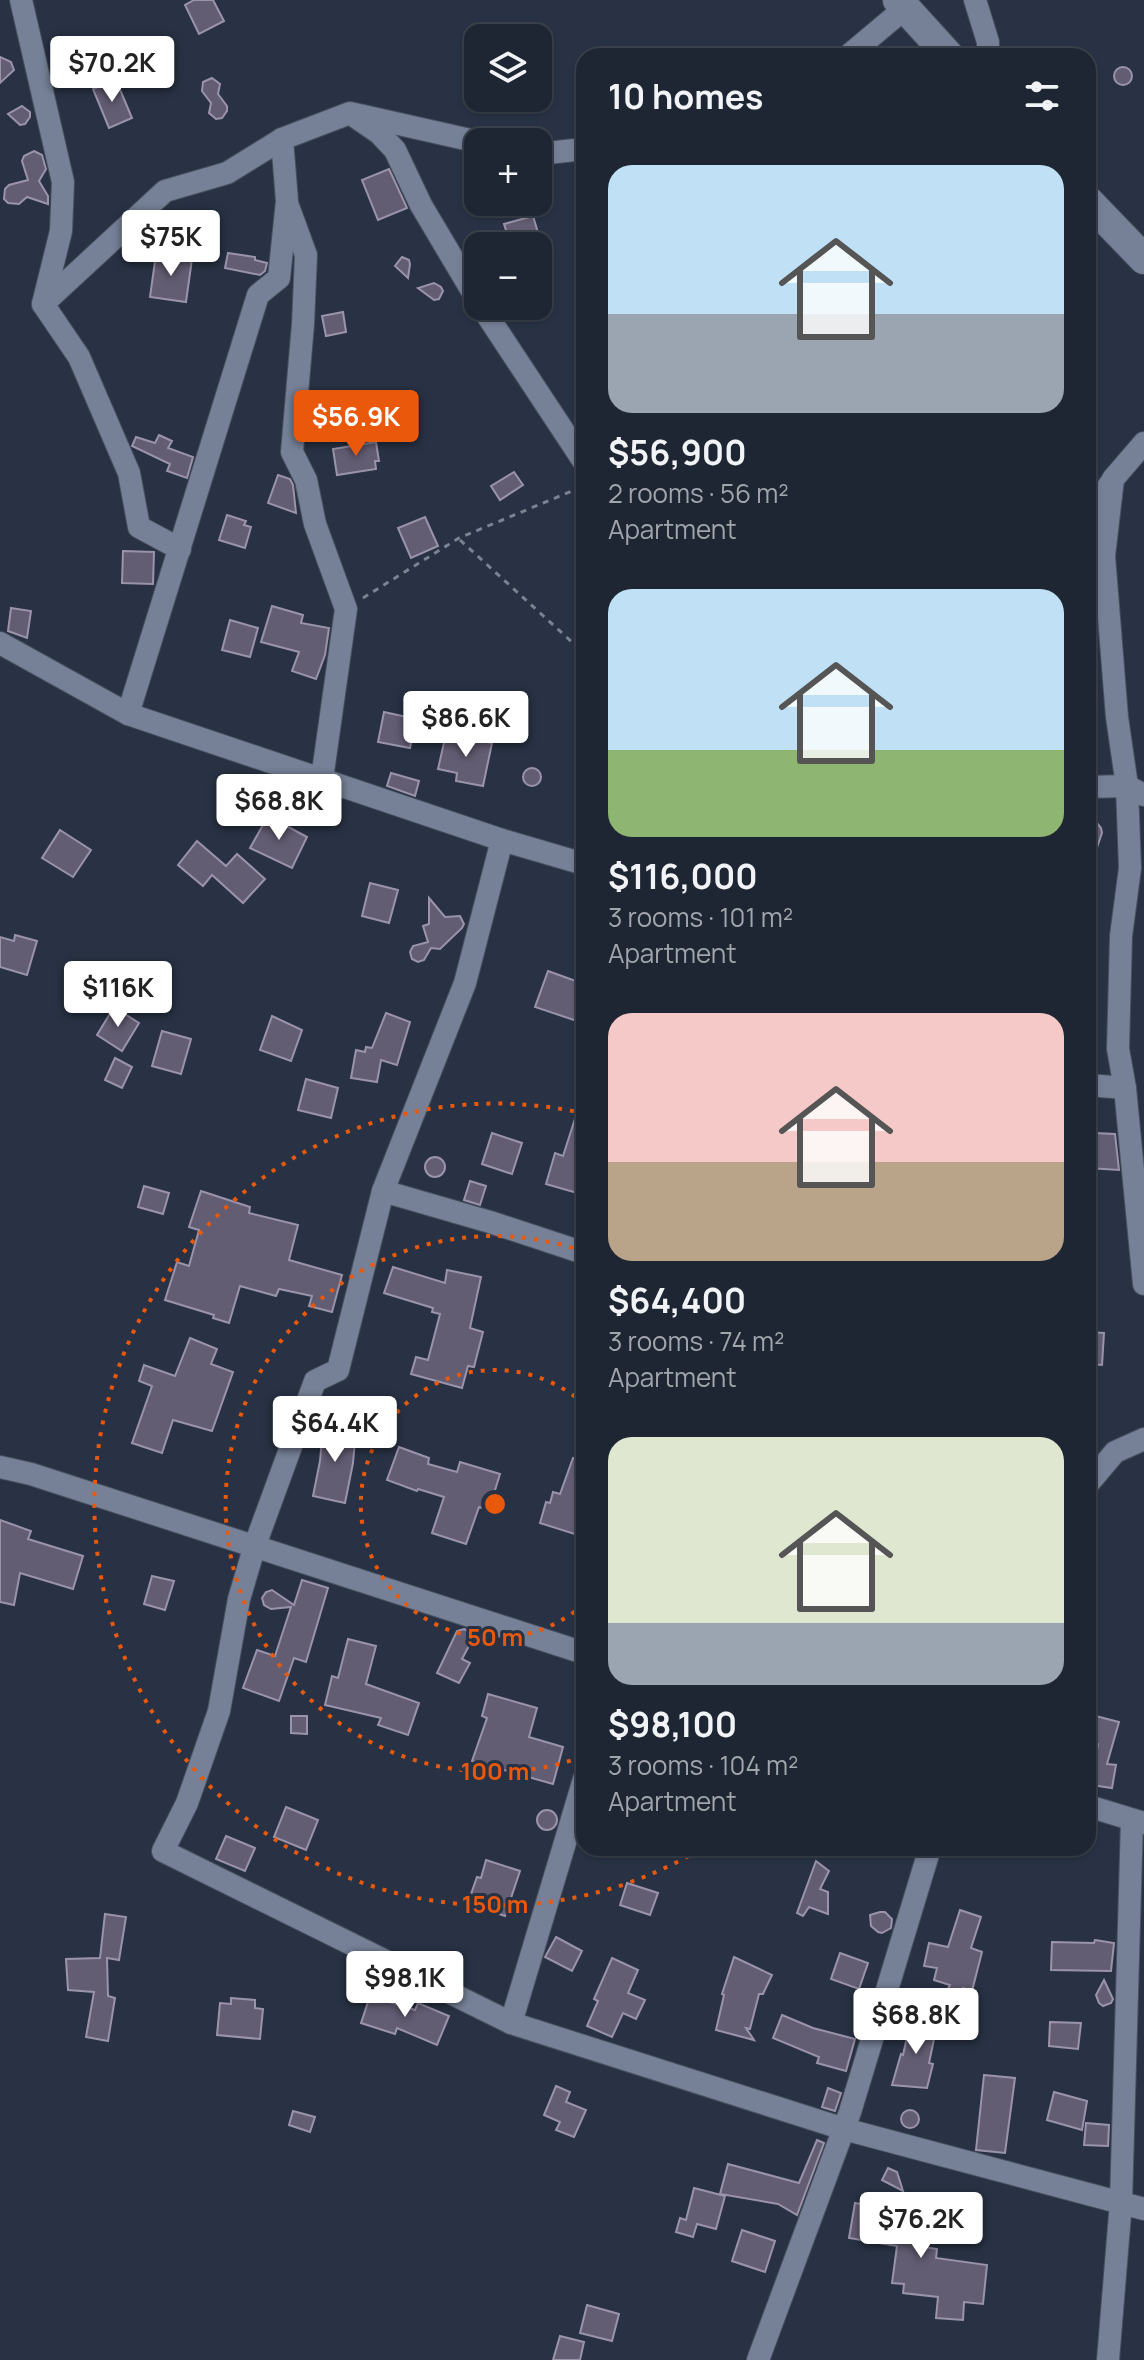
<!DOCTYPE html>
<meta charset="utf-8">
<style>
:root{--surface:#1e2633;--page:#262e3b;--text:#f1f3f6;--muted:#a1a5ac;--line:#3c434e;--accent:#ea580c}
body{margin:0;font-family:Manrope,sans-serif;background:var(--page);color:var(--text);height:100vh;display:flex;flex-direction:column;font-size:30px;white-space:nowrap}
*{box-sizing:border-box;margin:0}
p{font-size:26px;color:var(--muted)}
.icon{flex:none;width:44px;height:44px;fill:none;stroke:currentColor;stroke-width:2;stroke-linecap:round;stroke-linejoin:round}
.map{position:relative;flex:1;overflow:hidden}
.side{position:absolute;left:576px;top:48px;width:520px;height:1808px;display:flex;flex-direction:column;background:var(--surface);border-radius:24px;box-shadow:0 2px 6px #0004,0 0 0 2px var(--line)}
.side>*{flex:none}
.controls{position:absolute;left:464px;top:24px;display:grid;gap:16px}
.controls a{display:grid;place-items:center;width:88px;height:88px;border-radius:16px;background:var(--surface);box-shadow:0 2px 6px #0004,0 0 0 2px var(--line);font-size:40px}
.price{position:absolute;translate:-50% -68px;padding:0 18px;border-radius:8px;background:#fff;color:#222;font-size:26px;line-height:52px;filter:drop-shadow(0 2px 4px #0008)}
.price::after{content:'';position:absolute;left:50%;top:48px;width:24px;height:18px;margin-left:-12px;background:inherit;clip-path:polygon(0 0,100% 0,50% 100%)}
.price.selected{background:var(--accent);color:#fff}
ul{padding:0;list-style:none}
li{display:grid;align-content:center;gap:16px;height:424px;padding:0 32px}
li span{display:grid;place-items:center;height:248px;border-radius:24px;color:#555}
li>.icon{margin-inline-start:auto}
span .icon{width:144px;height:144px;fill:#fffc;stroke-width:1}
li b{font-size:34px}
h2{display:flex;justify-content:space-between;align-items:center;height:96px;padding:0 32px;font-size:34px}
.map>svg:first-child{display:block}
.building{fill:#635d73;stroke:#9a93ab;stroke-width:2}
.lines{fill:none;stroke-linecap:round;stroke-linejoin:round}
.street-casing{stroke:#48505f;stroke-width:24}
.secondary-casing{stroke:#48505f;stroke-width:32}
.path{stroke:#7b8392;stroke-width:3;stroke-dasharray:6 6;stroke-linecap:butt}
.street{stroke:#768197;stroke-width:22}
.secondary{stroke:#768197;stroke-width:30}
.ring{fill:none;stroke:#e8590c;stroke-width:4;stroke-dasharray:4 8}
.centre{fill:#e8590c;stroke:#283244;stroke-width:4}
.ring-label{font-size:24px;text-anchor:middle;font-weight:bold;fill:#e8590c;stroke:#283244;stroke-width:6;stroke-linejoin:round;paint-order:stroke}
</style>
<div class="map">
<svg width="1144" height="2360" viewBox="0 0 1144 2360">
<rect width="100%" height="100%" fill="#283244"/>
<!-- building -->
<g class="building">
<path d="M194,0H213L224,21L199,34L185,5Z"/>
<path d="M0,57L11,62L14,70L0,83Z"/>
<circle cx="1123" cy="76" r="9"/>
<path d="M212,78L220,84L218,94L227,106V111L222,118L216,119L209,113L211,103L202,91L203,82Z"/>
<path d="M116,80L132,118L109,128L93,89Z"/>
<path d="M22,106L30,112V117L25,124L20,125L8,114Z"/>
<path d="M34,151L42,155L46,169L39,181L48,196V204L27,197L19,204L8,203L4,199L5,189L9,185L28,180L22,161L24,156Z"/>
<path d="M389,169L407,208L378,220L362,180Z"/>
<path d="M533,216L542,246H511L504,224Z"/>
<path d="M228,253L255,257V260L267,263L265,271L260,275L225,268Z"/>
<path d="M156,254L192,259L186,302L150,297Z"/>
<path d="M402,257L409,260L410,264L408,278L395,266Z"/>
<path d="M434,283L441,287L443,291L439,299L434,300L418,288Z"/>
<path d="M343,312L346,332L326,336L322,316Z"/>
<path d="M310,406L328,412L322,429L308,424Z"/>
<path d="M159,435L172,441L168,448L193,457L187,478L167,471L170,464L132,446L136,437L155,443Z"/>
<path d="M376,442L379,461H375L376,469L337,475L333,449Z"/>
<path d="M514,472L523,485L500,500L491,486Z"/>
<path d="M278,475L290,479L293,485L296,513L268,503Z"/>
<path d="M227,515L246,521L244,525L251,527L245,548L219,540Z"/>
<path d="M425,517L438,546L411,558L398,528Z"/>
<path d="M123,551L154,552L153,584L122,583Z"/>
<path d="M272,606L303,615L301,623L329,628L325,655L316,679L292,671L299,652L261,642Z"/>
<path d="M11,608L31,611L27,638L8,631Z"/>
<path d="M230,620L258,628L250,657L222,650Z"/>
<path d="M384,712L416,719L410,748L378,742Z"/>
<path d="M446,734L492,743L483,786L456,781L457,773L438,769Z"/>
<circle cx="532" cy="777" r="9"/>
<path d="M391,773L419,781L415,796L387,786Z"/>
<path d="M1088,812L1101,828L1102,833L1090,868L1088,867Z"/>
<path d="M268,816L307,837L292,868L250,848Z"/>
<path d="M60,830L91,850L73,877L42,858Z"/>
<path d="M197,841L226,866L237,854L265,879L243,903L212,875L203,886L178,865Z"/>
<path d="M370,883L398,890L389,923L362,916Z"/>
<path d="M429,898L445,917L460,916L464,924L462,928L440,949L431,948L424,960L418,962L412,959L410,952L413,946L428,942L423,926L429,924Z"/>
<path d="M15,935L37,941L27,975L0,967V937L14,941Z"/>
<path d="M548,971L584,984V1000L577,1021L535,1007Z"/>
<path d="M114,1007L139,1023L122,1051L97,1035Z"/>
<path d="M386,1013L410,1022L397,1065L381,1060L377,1082L351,1078L356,1050L365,1052L366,1047L372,1048Z"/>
<path d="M272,1016L302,1030L291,1061L260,1050Z"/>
<path d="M162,1031L191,1039L181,1074L152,1066Z"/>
<path d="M115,1058L132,1067L122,1088L105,1080Z"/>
<path d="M306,1079L338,1088L331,1118L298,1110Z"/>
<path d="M581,1100H584V1195L546,1184L555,1153L563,1156Z"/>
<path d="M492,1133L522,1143L512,1174L482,1164Z"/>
<path d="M1094,1133L1115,1134L1119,1170L1088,1168V1151H1096Z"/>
<circle cx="435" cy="1167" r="10"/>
<path d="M470,1181L486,1186L480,1205L464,1200Z"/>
<path d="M144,1186L169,1193L163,1214L138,1207Z"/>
<path d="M201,1191L250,1207L249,1213L298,1225L289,1260L342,1275L332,1312L309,1306L312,1296L279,1289L276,1296L240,1286L229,1323L213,1318L214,1315L165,1300L177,1262L189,1266L199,1230L189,1227Z"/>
<path d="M393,1267L445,1283L447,1270L481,1277L470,1328L483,1332L474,1367L468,1366L462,1388L411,1374L416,1357L428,1360L440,1314L432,1312L433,1308L384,1293Z"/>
<path d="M1088,1332L1104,1333L1102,1365L1088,1364Z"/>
<path d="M190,1338L217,1349L211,1364L233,1372L212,1431L173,1420L162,1453L132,1443L152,1386L139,1381L144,1365L175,1376Z"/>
<path d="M323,1427L356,1429L353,1463L345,1503L313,1496L320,1461Z"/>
<path d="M399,1447L429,1458L428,1464L457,1472L460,1462L500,1474L489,1510L479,1507L466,1544L432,1533L444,1497L418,1489L417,1491L387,1480Z"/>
<path d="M573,1458L584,1461V1537L540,1523L546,1502L550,1503L553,1492L560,1494Z"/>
<path d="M0,1520L31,1531L28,1539L83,1556L73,1589L20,1573L14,1605L0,1602Z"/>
<path d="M152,1576L174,1581L165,1610L144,1604Z"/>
<path d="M302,1580L328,1588L306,1662L294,1658L279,1701L243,1688L257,1650L275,1656L291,1607L271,1609L264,1605L262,1598L266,1592L272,1590L294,1605Z"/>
<path d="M464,1629L470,1632L472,1640L462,1659L470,1663L459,1683L437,1673L457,1631Z"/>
<path d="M348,1639L376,1646L366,1684L419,1703L408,1735L378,1725L381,1718L325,1705L332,1676L338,1678Z"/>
<path d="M488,1694L537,1708L529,1737L563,1747L553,1784L472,1761L487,1718L482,1716Z"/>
<path d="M1088,1714L1119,1722L1107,1764L1116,1765L1112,1788L1091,1785L1098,1744L1088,1742Z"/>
<path d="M291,1716H307V1734L291,1733Z"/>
<path d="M286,1807L318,1820L306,1850L274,1837Z"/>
<circle cx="547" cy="1820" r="10"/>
<path d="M226,1836L255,1848L245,1871L216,1859Z"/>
<path d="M486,1860L520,1871L505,1916L472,1905L475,1896L471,1894L477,1877L481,1878Z"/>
<path d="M816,1861L829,1871L820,1889L828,1892V1914L809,1907L803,1916L797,1913Z"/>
<path d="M627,1883L658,1893L650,1915L620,1905Z"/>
<path d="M960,1910L981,1917L971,1948L982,1952L972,1991L963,1988L959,2004L946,2008L943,1998L950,1985L934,1980L937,1968L924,1966L929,1943L948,1947Z"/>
<path d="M880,1912H885L892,1919L891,1928L882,1933L878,1932L871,1926L870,1915Z"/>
<path d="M105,1914L126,1917L119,1960L107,1958L108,1996L115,1998L108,2041L86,2037L94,1992L68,1990L66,1959L100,1958Z"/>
<path d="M556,1937L582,1951L572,1971L545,1957Z"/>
<path d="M1095,1940L1114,1943L1111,1971L1051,1970L1052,1942L1094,1943Z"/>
<path d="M840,1953L868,1963L859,1989L831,1979Z"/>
<path d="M734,1957L772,1975L763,1994H759L750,2029L746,2028L754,2040L716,2030L724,1995L722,1994Z"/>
<path d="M612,1958L638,1970L628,1993L645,2000L636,2019L623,2013L612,2037L587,2026L598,2001L594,1999Z"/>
<path d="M1104,1980L1113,1999L1111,2003L1103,2006L1099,2003L1096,1995Z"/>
<path d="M370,1996L415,2010L418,2003L449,2016L437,2045L397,2028L395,2034L361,2023Z"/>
<path d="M231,1998L255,2000V2008L263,2009L260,2039L217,2035L220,2003L231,2004Z"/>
<path d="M782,2015L813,2028L855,2039L846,2071L817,2063L819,2057L773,2038Z"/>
<path d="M911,2019L937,2025L929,2063L933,2064L927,2088L892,2085L901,2054L903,2055Z"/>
<path d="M1050,2022L1081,2023L1078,2049L1049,2046Z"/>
<path d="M984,2075L1015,2078L1005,2153L976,2150Z"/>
<path d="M556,2086L570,2092L566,2102L586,2110L574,2137L556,2130L560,2122L544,2115Z"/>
<path d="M828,2088L841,2093L835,2111L822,2107Z"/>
<path d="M1054,2092L1087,2101L1082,2130L1047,2120Z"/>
<circle cx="910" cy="2119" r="9"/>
<path d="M293,2111L315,2117L310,2132L289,2125Z"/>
<path d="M1086,2123L1109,2125L1108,2146L1084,2145Z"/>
<path d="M817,2140L824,2143L797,2215L778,2204L720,2194L728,2164L799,2183Z"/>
<path d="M888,2168L897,2172L903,2191L882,2180Z"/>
<path d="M694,2188L725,2196L716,2229L697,2224L693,2237L676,2232L680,2218L686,2220Z"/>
<path d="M855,2203L924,2214L918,2246L937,2249L936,2258L987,2265L983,2304L964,2302L963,2320L936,2318L938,2297L903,2293L904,2284L892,2283L897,2246L849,2238Z"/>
<path d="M742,2230L775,2241L765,2272L732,2261Z"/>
<path d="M587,2305L619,2314L612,2341L580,2333Z"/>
<path d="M560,2336L584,2342L580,2360H553Z"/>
</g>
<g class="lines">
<!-- street casing -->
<g class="street-casing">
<g id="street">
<path d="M21,0L63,182L61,231L43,304L79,357L129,473L139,527L180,549"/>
<path d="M975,0L988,42V56"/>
<path d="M848,56L904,9"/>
<path d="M357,118L379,133L395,150L421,205L478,301"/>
<path d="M538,154L584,149"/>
<path d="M288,206L306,255L303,324L292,452L306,480L315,524L346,609L322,779"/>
<path d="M43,304L165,191L227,173L282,139L350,113L479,142"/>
<path d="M481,306L584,462"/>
<path d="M1144,443L1113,479L1104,556L1117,717L1127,786L1130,868L1121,936L1118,1049L1125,1088L1144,1284"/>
<path d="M1088,516L1110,484"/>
<path d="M0,643L128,714L502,840L584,864"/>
<path d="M128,714L258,295L279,278L287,201L282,139"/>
<path d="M1088,787L1127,786L1144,795"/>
<path d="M502,840L465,983L383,1191L338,1370L315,1381L255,1545L239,1599L219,1711L187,1803L163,1851L511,2023L844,2129L1144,2209"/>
<path d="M1088,1085L1125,1088"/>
<path d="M383,1191L490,1222L584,1253"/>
<path d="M0,1467L31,1474L584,1653"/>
<path d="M1088,1484L1115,1452L1144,1439"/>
<path d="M1088,1806L1144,1823"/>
<path d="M511,2023L584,1779"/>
<path d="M758,2360L850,2112L930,1848"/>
<path d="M1108,2360L1121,2202L1132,1820"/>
</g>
</g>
<!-- secondary casing -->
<g class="secondary-casing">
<g id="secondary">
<path d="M898,0L949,56"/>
<path d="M1088,201L1144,259"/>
</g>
</g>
<!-- path -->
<g class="path">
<path d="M460,540L584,653"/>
<path d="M363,598L459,538L584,486"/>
</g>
<!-- street -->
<use href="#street" class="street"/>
<!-- secondary -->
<use href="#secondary" class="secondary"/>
</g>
<!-- distance rings -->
<g class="ring">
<path d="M584 1604A134 134 0 1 1 584 1404"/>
<path d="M582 1757A268 268 0 1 1 582 1251"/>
<path d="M699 1850A401 401 0 1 1 582 1113"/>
</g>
<circle cx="495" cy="1504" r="12" class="centre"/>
<g class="ring-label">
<text x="495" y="1646">50 m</text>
<text x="495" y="1780">100 m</text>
<text x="495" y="1913">150 m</text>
</g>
</svg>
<div class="controls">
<a><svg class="icon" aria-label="layers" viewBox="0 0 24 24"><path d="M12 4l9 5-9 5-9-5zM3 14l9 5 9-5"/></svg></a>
<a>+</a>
<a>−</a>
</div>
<b class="price" style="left:112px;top:104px">$70.2K</b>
<b class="price" style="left:171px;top:278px">$75K</b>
<b class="price selected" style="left:356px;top:458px">$56.9K</b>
<b class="price" style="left:466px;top:759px">$86.6K</b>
<b class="price" style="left:279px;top:842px">$68.8K</b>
<b class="price" style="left:118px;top:1029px">$116K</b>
<b class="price" style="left:335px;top:1464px">$64.4K</b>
<b class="price" style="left:405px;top:2019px">$98.1K</b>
<b class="price" style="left:916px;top:2056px">$68.8K</b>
<b class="price" style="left:921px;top:2260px">$76.2K</b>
<section class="side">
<h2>10 homes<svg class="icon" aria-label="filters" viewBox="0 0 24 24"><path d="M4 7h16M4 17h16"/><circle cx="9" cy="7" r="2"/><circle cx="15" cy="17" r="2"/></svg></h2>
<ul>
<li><span style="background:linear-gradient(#bfe0f5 60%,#9aa5b1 0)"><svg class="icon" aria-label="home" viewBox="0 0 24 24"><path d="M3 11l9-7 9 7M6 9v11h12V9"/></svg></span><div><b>$56,900</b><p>2 rooms · 56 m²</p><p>Apartment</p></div></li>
<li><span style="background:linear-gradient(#bfe0f5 65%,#8fb573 0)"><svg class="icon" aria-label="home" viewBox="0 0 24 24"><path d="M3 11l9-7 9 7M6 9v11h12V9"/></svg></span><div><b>$116,000</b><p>3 rooms · 101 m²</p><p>Apartment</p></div></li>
<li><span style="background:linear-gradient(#f6c9c9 60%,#b9a48a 0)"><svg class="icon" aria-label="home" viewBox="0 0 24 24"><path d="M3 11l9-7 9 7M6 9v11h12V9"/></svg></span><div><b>$64,400</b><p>3 rooms · 74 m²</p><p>Apartment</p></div></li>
<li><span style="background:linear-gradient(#dfe7d0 75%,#9aa5b1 0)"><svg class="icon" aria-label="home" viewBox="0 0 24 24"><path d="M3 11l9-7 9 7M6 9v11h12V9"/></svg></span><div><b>$98,100</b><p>3 rooms · 104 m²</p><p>Apartment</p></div></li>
</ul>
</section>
</div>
